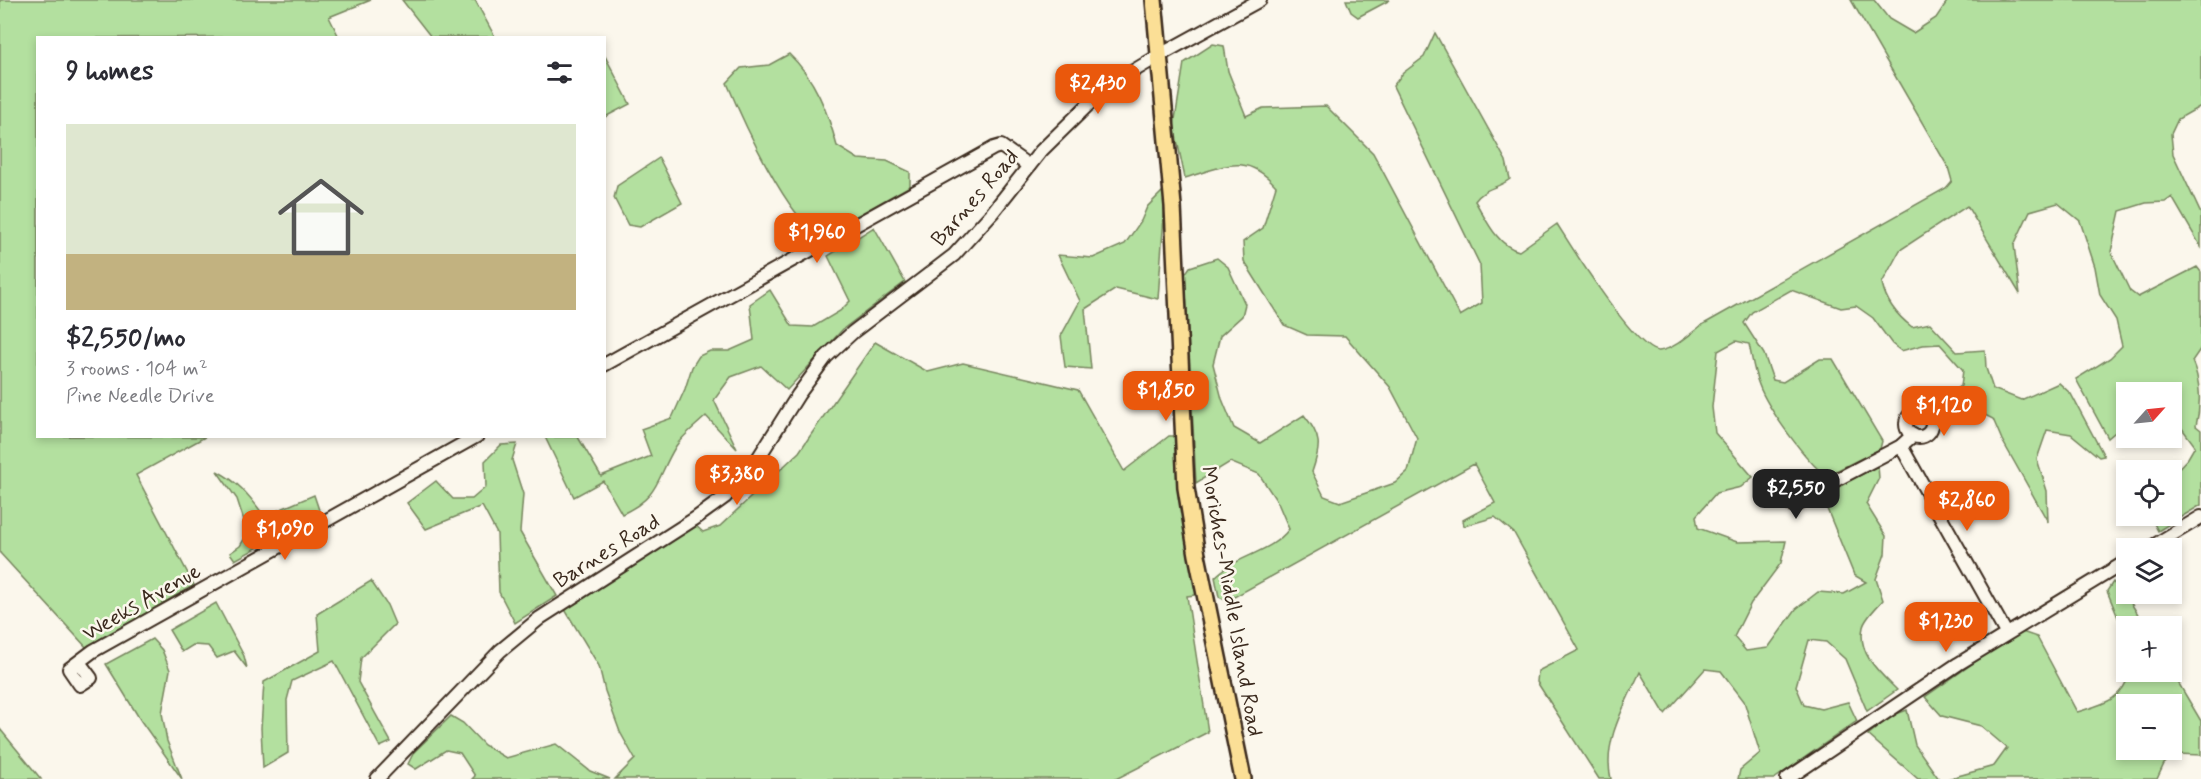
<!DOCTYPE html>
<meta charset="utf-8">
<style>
:root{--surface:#fff;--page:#f7f7f7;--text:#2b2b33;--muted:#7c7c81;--line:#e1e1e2;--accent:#ea580c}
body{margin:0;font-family:Mynerve,sans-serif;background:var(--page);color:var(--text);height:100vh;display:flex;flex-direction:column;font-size:22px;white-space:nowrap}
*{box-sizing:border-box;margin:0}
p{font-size:20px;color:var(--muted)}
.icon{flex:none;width:33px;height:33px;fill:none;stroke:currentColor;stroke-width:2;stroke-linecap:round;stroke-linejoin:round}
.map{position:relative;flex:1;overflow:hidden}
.side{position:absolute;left:36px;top:36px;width:570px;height:402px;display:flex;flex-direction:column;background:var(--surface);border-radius:0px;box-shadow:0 3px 9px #0003}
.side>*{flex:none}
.needle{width:39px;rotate:63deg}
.tools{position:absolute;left:2116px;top:382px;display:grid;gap:12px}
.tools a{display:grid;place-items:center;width:66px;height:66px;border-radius:0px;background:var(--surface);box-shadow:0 3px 9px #0003;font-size:30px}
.price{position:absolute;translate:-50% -51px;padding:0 14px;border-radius:12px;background:var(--accent);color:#fff;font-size:20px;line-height:39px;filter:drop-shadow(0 2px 3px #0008)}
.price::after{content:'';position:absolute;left:50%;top:36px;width:18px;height:14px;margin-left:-9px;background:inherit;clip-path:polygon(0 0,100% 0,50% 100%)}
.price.selected{background:#222;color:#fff}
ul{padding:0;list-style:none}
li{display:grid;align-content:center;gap:12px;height:318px;padding:0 30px}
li+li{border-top:2px solid var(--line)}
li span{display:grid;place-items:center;height:186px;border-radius:0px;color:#555}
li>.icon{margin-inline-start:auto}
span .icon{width:108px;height:108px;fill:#fffc;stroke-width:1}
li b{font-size:26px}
h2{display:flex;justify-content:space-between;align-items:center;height:72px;padding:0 30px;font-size:26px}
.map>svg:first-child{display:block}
.green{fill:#b3e09f;stroke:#77855e;stroke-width:1.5;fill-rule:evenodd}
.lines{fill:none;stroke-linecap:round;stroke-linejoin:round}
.minor-casing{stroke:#3b2a1e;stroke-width:16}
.major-casing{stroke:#3b2a1e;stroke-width:20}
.minor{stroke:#fbf7ec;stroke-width:12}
.major{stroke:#fbdf96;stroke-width:15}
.labels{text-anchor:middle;stroke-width:5;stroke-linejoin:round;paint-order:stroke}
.street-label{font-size:22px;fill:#3b2a1e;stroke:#fbf7ec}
</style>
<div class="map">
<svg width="2201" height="779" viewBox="0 0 2201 779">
<rect width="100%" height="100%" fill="#fbf7ec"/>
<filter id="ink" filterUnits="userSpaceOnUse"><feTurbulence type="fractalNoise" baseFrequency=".0167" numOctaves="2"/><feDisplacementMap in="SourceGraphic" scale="12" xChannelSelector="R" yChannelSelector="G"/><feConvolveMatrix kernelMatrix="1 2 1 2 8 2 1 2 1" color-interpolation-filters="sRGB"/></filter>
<g filter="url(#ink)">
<!-- green -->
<g class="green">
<path d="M0,0H371L329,17L339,37L38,38V436L205,437L136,475L194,585L87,648L0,553Z"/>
<path d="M402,0H475L495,37H431Z"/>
<path d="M1346,0H1390L1358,17L1351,12Z"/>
<path d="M1851,0H1874L1889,19L1913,33L1936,18L1948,0H2201V106L2178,119L2171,134L2173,154L2201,214V247L2172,197L2165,202L2146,203L2120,211L2111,252L2130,291L2138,297L2197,267L2201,272V348L2192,361C2201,381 2201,406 2196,426L2201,430V505L2158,531L2150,516H2172V475L2188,458L2195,446L2172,415V393H2127V422L2108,438L2076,379L2110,358L2122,346L2116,320L2100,295L2095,267L2080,221L2058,203L2030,211L2014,245L2020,294L1967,206L1900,250L1882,283C1886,302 1896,315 1912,327L1930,323L1957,352L1985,350L1986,368L1993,389L2021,400L2059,383L2071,394L2104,456L2099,457L2071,434L2047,430L2037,459L2047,491L2048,522L2002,440L1993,419L1973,409L1942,400L1961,386L1963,370L1940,344L1923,345L1901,351L1892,344L1873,318L1856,306L1841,308L1791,290L1752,312L1744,323L1764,354L1773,380L1783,382L1820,359H1833L1882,441L1880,449L1826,476C1806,461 1768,409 1759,385C1754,373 1752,358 1749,344L1736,341L1718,351L1712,407L1715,433L1753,477L1741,487L1716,493L1696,516L1698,528L1737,542L1786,541L1781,563L1751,603L1734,637L1746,651L1768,648L1796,609L1818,592L1844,594L1866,582L1854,575L1825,504L1833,489L1878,466L1879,478L1866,504L1886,536L1885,554L1876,579L1883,600C1877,607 1865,618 1863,627C1857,654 1880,673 1897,690L1867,711L1845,659L1826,642L1809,640L1796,686L1804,705L1821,709L1848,702L1857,721L1774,779H1738L1740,770L1760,753L1744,701L1721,671L1705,669L1665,714L1640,672C1625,705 1602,742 1611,779H1599L1537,682L1538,671L1579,650L1514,533L1495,517L1464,526L1463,520L1495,503L1474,464L1227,601L1219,597L1215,577C1237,555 1271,553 1289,529L1278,503L1259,474L1230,462L1196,483L1185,274L1190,267L1217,258L1228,267L1245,304L1242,316L1220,336L1213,364L1222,399L1234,428L1260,443L1304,415C1322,437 1321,446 1312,472L1324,496L1340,502L1395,483L1408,471L1417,438L1390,387L1345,336L1307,335L1284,325L1244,261L1243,242L1263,228L1276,186C1245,151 1224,167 1185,178L1174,126L1184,63L1213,44L1224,46L1228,71L1246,116L1263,108L1326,106L1373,153L1460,316L1482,303L1480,265L1393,86L1403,73L1424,57L1435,33L1506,161L1510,179C1497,189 1485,187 1475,201C1486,219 1497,246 1519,251L1557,224C1571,246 1637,353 1659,351C1675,349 1690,334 1702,325L1946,188L1952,181L1948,167Z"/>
<path d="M789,54C815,78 828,113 837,146L858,159L887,161L910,172V186L821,236C788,221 742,119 727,83L741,68L769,65Z"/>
<path d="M605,56L630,104L605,117H604Z"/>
<path d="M659,158L682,203L640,227L628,225L614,198L617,186Z"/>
<path d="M1166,188L1158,299L1116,289L1085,309L1091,369L1065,367L1061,336L1080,301L1058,255L1093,258L1125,244L1141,221L1147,207Z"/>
<path d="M874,227L905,282L843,329L787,390L761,366L731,377L714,400L737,449L706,416C697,425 683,435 676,446C656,478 661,496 622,514L603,481L574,497L545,437H578L601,476L651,456L641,429L672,418L685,389L692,367L699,356L710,351H729L754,340L750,304L770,290L792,326L813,327L840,311L850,301L828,256Z"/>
<path d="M875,342L928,372L963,363L1078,390L1124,471L1169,436H1175L1182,515L1200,585L1195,595L1187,596L1208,732L1116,779H615L635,759L620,732L605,691L599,666L564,608L696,526L703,532L720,526L799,452Z"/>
<path d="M517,444L512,460L523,494L520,532L557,596L515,623L499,592L497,534L482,506L426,529L407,503L436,481L453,499H472L486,487L485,461L501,445Z"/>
<path d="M217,471C238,482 248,494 262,513L274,512L314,495L320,513L235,560L230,553L240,546L248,533L237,499Z"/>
<path d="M371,581L387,605L395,624L361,658L358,682L391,742L380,747L334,661L292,681L287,700L288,753L263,768L261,728L264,682L320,651L317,614Z"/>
<path d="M2113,582L2129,600L2146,627H2127V639L2107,591Z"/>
<path d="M216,603L244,656L247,668L234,651L217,658L208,646L193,645L182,652L169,630Z"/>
<path d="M2019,631L2037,637L2077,712C2103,704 2122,701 2130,672H2172L2201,721V755L2176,754L2164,764L2157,779H1947L1994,766L2007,748L1981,726L1942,716L1925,697ZM2127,705H2172V750H2127Z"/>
<path d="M152,639L162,650L170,670L162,713L167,741L182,779L141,721L106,664Z"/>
<path d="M1907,710L1915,745L1939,779H1918L1868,735L1891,716Z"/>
<path d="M451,716L463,723L484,745L506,758L556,744L590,771L610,779H472L475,776L460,753L446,750L416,769L408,764L414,752Z"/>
<path d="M0,729L41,779H0Z"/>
</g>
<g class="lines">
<!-- minor casing -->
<g class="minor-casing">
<g id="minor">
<path d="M604,365L994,148L1001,146L1029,166"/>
<circle cx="1919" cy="424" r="13"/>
<path d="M1901,446L2006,633"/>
<circle cx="1794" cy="492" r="13"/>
<path d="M1807,491H1815L1901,446L1913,435"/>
<path d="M2148,549L2201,517"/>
<path d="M79,662L91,678L80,685L69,669L93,651L477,436"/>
<path d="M377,779L500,651L540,618L696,518L725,497L757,460L798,395L826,357L853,332L954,255L992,213L1041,151L1096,97L1115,82L1160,55L1260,0"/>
<path d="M1787,779L1958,664L2127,561"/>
</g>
</g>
<!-- major casing -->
<g class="major-casing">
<path id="major" d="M1154,0L1173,206L1186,488L1197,555L1243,779"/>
</g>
<!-- minor -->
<use href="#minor" class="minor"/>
<!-- major -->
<use href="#major" class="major"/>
</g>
</g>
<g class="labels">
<!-- street labels -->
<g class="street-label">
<text transform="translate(974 197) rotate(-49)" y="8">Barnes Road</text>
<text transform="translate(606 550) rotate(-32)" y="8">Barnes Road</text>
<text transform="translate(141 601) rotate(-30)" y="8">Weeks Avenue</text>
<text transform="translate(1233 601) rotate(80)" y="8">Moriches-Middle Island Road</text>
</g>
</g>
</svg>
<div class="tools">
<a><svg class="needle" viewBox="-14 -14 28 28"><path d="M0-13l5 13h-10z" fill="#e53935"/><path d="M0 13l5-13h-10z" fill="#7c7c81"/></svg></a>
<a><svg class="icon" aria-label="locate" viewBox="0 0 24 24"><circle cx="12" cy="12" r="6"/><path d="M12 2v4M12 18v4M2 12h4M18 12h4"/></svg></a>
<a><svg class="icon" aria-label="layers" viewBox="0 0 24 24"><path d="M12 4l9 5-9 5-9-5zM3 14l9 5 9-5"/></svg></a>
<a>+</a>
<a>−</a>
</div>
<b class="price" style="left:1098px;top:115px">$2,430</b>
<b class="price" style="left:817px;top:264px">$1,960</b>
<b class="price" style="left:1166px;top:422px">$1,850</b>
<b class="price" style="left:1944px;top:437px">$1,120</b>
<b class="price" style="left:737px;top:506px">$3,380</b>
<b class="price selected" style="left:1796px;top:520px">$2,550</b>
<b class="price" style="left:1967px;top:532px">$2,860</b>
<b class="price" style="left:285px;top:561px">$1,090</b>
<b class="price" style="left:1946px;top:653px">$1,230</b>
<section class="side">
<h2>9 homes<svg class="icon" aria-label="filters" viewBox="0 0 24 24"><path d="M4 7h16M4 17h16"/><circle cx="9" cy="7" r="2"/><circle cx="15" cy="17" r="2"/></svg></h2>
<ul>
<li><span style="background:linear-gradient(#dfe7d0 70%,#c2b280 0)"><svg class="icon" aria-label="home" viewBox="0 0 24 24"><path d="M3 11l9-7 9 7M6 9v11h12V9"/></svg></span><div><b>$2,550/mo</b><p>3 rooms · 104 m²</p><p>Pine Needle Drive</p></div></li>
</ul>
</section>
</div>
